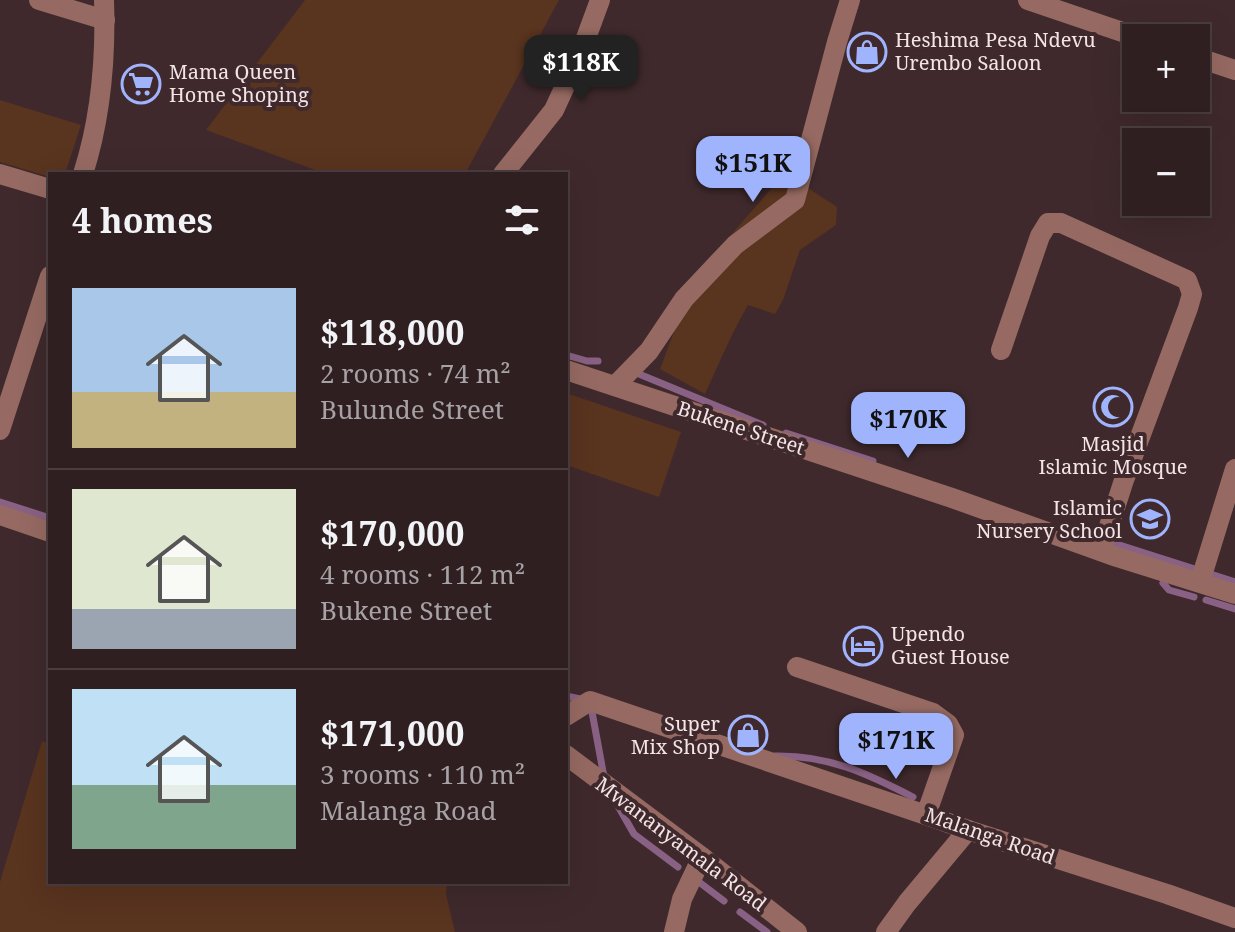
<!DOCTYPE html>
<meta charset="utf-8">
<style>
:root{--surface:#2f1f21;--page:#37272a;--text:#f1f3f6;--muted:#a7a2a5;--line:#4a3d3f;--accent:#a0b3fd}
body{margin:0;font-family:"Noto Serif",serif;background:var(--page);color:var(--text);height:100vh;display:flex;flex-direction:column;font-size:30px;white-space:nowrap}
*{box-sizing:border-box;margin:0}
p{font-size:26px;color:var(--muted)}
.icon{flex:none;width:44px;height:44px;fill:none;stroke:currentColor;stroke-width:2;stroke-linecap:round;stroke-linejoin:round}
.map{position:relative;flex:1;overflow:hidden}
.panel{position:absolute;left:48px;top:172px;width:520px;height:712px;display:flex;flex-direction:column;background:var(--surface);border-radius:0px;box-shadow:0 8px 32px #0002,0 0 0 2px var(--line)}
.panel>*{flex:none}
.controls{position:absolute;left:1122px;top:24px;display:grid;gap:16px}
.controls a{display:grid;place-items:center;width:88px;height:88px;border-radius:0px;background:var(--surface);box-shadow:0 8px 32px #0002,0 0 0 2px var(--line);font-size:40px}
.price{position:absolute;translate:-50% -68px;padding:0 18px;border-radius:16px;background:var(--accent);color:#111;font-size:26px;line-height:52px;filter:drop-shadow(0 2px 4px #0008)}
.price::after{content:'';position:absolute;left:50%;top:48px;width:24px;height:18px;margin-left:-12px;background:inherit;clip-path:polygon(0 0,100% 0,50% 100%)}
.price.current{background:#222;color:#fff}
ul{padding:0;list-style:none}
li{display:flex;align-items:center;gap:24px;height:200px;padding:0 24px}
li+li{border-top:2px solid var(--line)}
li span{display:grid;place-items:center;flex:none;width:224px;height:160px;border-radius:0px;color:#555}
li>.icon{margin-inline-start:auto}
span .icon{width:96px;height:96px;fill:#fffc;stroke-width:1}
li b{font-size:34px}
h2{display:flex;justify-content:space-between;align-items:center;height:96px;padding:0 24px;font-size:34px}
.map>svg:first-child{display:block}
.green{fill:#59341f}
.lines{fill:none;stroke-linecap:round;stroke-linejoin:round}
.stream{stroke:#896184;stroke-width:7}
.minor{stroke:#966a62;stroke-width:20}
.labels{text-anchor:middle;stroke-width:8;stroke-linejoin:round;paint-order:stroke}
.poi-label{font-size:20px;fill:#f3e4e6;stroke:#3f292c;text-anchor:start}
.street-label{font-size:20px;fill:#f3e4e6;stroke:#3f292c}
</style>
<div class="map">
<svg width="1235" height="932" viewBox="0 0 1235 932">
<rect width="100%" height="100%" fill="#3f292c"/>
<!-- green -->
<g class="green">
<path d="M305,0H559L465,174H326L206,130Z"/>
<path d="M0,100L81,125L65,174H50V177L0,162Z"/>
<path d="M785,173L837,207L836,225L800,250L783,300L775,314L748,305C731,334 719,364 705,394L660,369L695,276Z"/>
<path d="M566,393L681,432L659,497L566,465Z"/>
<path d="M42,741L50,744V882H447L446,894L455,932H0V882Z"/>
</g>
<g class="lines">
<!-- stream -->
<g class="stream">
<path d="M566,355L587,361H598"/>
<path d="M634,372L763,425"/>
<path d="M786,433L873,461"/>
<path d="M0,502L50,518"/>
<path d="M1107,541L1235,582"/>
<path d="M1163,583L1169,590L1194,597"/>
<path d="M1206,600L1235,609"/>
<path d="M566,696L590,701L604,777"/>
<path d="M775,756C829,755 866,773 913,797"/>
<path d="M614,799L634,834L678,867"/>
<path d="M695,879L724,901"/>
<path d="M740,912L767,932"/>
</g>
<!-- minor -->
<g class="minor">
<path d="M39,0L105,20"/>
<path d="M1028,0L1140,38"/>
<path d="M1196,57L1235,70"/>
<path d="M0,174L50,189"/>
<path d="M83,174C101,118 106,59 104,0"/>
<path d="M503,174L554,110L582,49L600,0"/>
<path d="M1001,350L1040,236L1048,223H1061L1187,280L1192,294L1188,308L1124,480L1101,551"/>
<path d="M566,370L952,498L1117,557L1235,594"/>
<path d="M615,386L649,351L684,299L735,245L795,200L837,42L850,0"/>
<path d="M0,430L50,276"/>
<path d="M0,515L50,532"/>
<path d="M1200,582L1235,469"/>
<path d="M797,667L933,713L948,724L954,735L926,815"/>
<path d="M566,716L590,701L926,815L968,830L1167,894L1235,918"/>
<path d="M566,755L702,857L797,932"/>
<path d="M674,932L682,899L702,857"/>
<path d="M886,932L907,903L968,830"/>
</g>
</g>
<!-- icons -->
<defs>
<g id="shop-ring" transform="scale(2)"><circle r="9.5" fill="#3f292c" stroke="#a0b3fd" stroke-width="1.5"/><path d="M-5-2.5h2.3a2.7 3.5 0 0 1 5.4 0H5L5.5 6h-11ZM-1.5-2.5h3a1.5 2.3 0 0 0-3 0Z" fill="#a0b3fd"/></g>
<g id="supermarket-ring" transform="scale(2)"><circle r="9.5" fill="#3f292c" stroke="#a0b3fd" stroke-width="1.5"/><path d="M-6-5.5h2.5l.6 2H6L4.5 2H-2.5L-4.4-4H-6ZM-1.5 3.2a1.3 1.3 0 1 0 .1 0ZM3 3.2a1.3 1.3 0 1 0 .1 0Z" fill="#a0b3fd"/></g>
<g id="mosque-ring" transform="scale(2)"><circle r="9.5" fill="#3f292c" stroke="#a0b3fd" stroke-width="1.5"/><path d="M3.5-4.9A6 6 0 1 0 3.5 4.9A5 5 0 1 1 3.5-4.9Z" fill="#a0b3fd"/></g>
<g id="school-ring" transform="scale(2)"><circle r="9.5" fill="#3f292c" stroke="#a0b3fd" stroke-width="1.5"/><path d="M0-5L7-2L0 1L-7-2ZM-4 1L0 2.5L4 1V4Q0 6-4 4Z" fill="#a0b3fd"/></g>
<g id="hotel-ring" transform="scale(2)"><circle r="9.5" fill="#3f292c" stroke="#a0b3fd" stroke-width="1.5"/><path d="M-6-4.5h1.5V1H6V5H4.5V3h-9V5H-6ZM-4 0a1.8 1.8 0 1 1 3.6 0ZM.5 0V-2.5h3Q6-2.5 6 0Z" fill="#a0b3fd"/></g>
</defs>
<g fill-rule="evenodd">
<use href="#shop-ring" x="867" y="52"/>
<use href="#supermarket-ring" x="141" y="84"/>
<use href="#mosque-ring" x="1113" y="407"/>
<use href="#school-ring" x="1150" y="519"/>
<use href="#hotel-ring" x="863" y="646"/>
<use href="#shop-ring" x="748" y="735"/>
</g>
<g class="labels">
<!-- poi labels -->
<g class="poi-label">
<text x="895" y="47">Heshima Pesa Ndevu<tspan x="895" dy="23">Urembo Saloon</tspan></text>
<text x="169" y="79">Mama Queen<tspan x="169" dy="23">Home Shoping</tspan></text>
<text x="1113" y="451" text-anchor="middle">Masjid<tspan x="1113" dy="23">Islamic Mosque</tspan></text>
<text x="1122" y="515" text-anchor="end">Islamic<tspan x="1122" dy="23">Nursery School</tspan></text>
<text x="891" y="641">Upendo<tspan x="891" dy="23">Guest House</tspan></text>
<text x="720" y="731" text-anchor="end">Super<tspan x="720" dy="23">Mix Shop</tspan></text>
</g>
<!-- street labels -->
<g class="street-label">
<text transform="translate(741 428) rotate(18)" y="7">Bukene Street</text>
<text transform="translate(990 836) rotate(19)" y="7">Malanga Road</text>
<text transform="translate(681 844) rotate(37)" y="7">Mwananyamala Road</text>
</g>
</g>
</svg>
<div class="controls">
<a>+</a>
<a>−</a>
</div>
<b class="price current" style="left:581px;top:103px">$118K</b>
<b class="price" style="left:753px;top:204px">$151K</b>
<b class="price" style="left:908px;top:460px">$170K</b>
<b class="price" style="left:896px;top:781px">$171K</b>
<section class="panel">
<h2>4 homes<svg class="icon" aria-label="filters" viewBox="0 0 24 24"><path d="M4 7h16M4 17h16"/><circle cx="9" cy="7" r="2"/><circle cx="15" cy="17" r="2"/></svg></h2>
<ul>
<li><span style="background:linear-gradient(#a9c7e8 65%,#c2b280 0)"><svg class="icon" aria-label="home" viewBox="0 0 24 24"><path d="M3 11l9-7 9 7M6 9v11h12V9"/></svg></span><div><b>$118,000</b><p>2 rooms · 74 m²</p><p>Bulunde Street</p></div></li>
<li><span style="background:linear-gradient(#dfe7d0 75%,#9aa5b1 0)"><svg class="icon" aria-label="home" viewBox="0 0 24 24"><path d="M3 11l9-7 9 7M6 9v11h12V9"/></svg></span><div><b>$170,000</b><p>4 rooms · 112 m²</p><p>Bukene Street</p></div></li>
<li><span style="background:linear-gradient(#bfe0f5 60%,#7fa58c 0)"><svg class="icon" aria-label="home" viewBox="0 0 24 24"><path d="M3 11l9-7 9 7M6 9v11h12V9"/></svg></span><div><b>$171,000</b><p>3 rooms · 110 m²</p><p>Malanga Road</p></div></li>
</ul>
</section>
</div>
